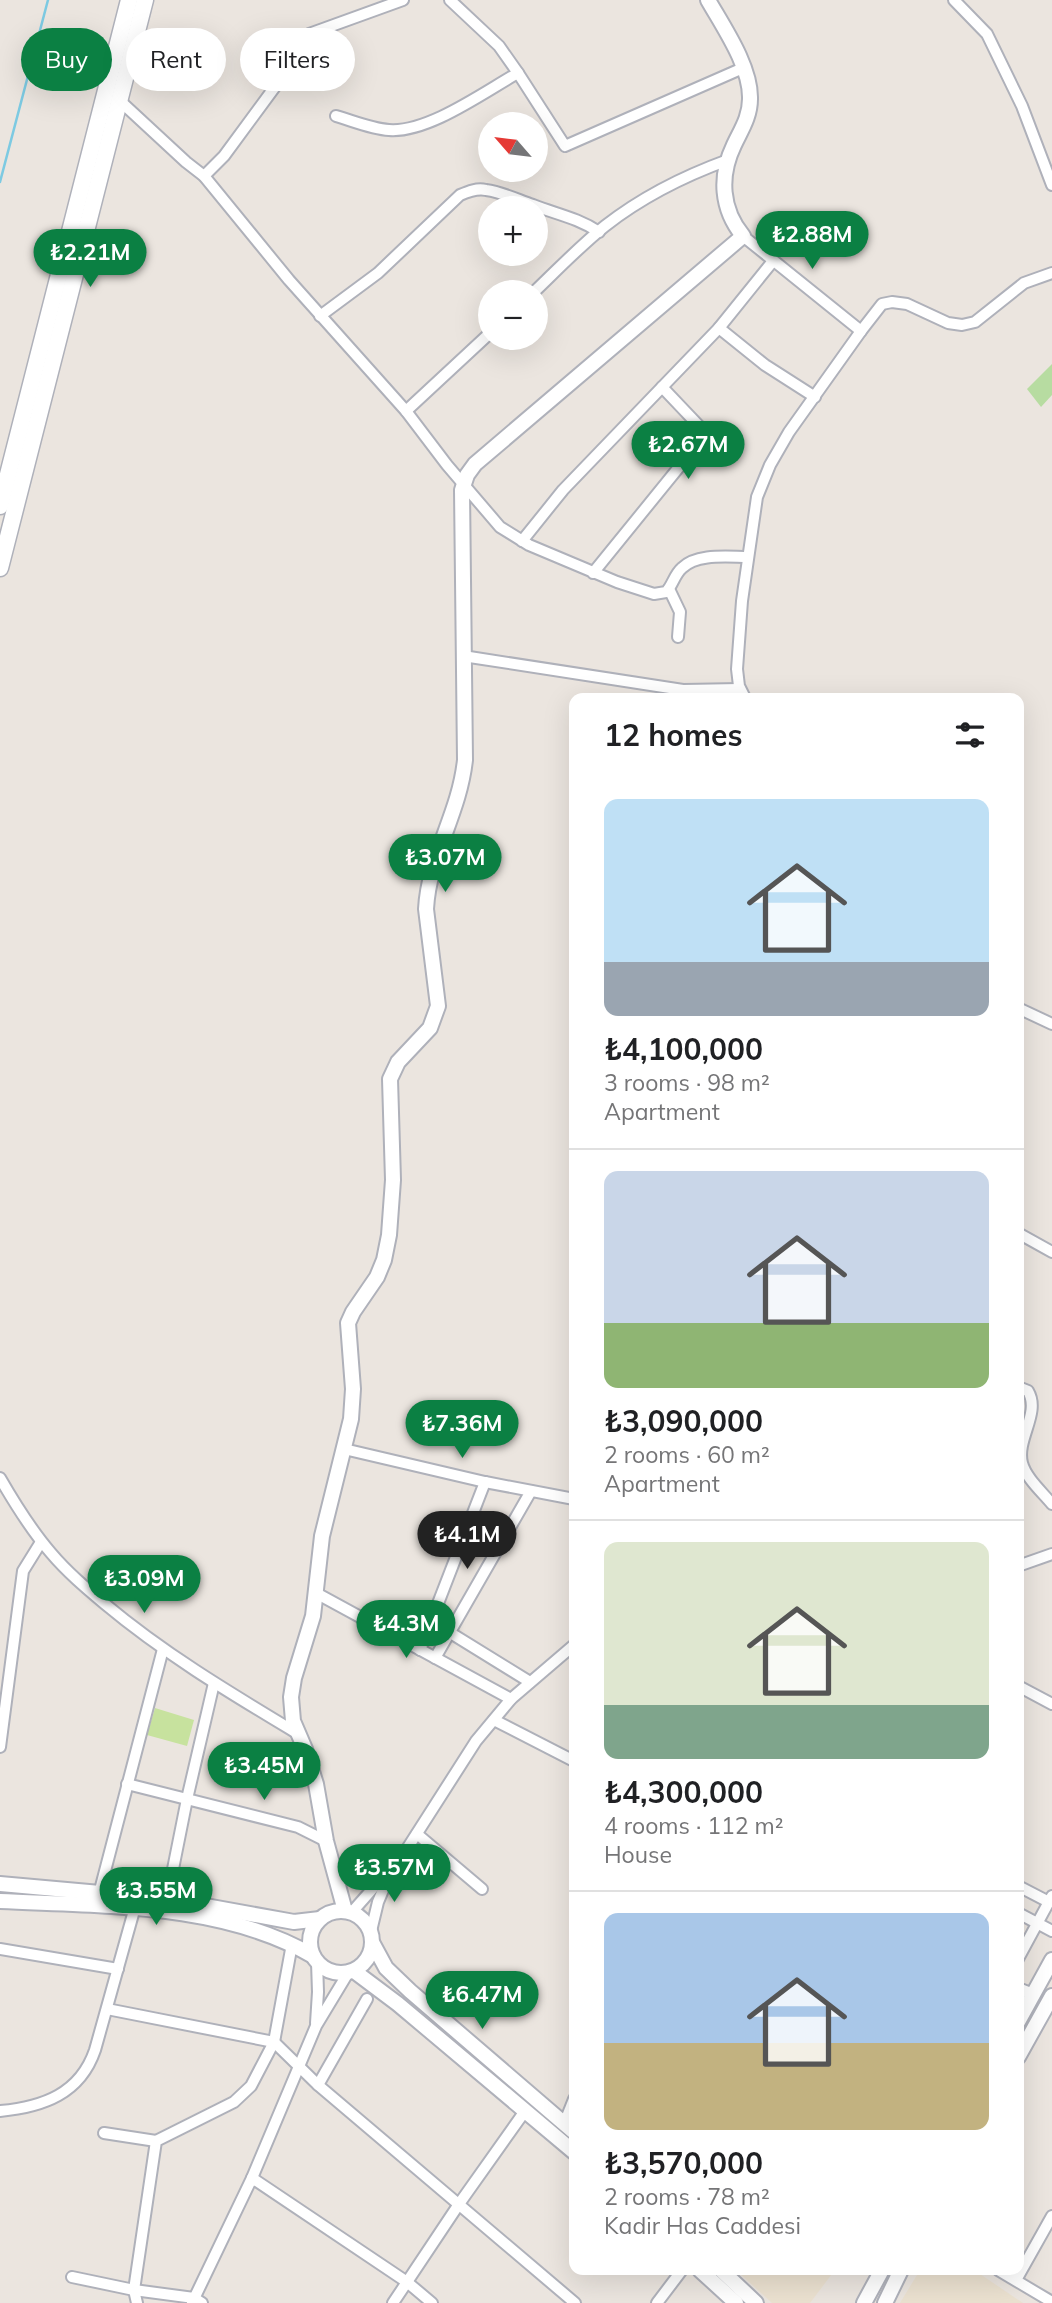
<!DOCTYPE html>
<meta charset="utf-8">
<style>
:root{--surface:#fff;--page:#f6f6f6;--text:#202124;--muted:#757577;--line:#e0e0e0;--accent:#0b8043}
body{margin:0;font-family:Mulish,sans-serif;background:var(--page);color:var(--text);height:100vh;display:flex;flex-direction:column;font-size:26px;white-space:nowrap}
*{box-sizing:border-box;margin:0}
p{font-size:23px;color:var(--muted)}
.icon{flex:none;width:38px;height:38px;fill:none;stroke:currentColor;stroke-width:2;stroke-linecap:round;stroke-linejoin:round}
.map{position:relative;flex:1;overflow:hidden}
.side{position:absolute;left:569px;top:693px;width:455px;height:1582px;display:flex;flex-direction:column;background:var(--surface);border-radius:14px;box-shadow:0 7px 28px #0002}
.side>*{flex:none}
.top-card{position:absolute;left:21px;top:28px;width:443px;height:63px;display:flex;gap:14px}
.needle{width:46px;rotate:298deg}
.fabs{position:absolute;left:478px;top:112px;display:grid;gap:14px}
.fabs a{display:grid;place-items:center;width:70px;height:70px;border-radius:50%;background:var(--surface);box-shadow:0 7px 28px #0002;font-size:35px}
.price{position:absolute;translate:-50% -60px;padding:0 16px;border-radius:24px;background:var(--accent);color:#fff;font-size:23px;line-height:46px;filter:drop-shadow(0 2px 4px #0008)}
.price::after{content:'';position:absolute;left:50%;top:42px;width:21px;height:16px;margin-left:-10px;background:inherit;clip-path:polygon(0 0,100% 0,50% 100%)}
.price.on{background:#222;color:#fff}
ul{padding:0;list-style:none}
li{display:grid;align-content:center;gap:14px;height:371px;padding:0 35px}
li+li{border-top:2px solid var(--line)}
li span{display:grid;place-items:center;height:217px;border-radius:14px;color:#555}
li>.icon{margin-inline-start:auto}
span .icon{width:126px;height:126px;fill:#fffc;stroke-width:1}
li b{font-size:30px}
h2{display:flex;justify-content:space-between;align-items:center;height:84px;padding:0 35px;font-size:30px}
.tag{padding:0 24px;border-radius:32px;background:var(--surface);box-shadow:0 7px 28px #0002;font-size:24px;line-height:63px}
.tag.on{background:var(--accent);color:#fff}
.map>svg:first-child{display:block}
.education{fill:#ebe1d0}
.green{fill:#b7dca1}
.pitch{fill:#c7e29e}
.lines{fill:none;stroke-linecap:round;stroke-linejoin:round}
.stream{stroke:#7dcae2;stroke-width:2.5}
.minor-casing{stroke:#afb1ba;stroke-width:14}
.tertiary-casing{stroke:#afb1ba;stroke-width:18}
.secondary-casing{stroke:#afb1ba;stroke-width:19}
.minor{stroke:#fff;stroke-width:10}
.tertiary{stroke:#fff;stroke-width:14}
.secondary{stroke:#fff;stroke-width:16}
</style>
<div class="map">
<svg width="1052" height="2303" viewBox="0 0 1052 2303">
<rect width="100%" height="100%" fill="#ebe5df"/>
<!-- education -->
<g class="education">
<path d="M736,2270H835L810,2303H772Z"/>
<path d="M920,2270H974L1023,2303H900Z"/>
</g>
<!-- green -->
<path class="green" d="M1052,364V395L1041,407L1027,389Z"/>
<!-- pitch -->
<path class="pitch" d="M155,1708L194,1720L187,1746L147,1735Z"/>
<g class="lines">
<!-- stream -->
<path class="stream" d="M0,182L48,0"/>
<!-- minor casing -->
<g class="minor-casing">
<g id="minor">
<path d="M954,0L987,34L1022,106L1052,185"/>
<path d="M518,73L565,146L743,68"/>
<path d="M119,100L186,162L204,176L289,280L406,411L447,465L500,527L529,545L617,582L654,594L666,592C673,585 674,575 682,568C697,553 728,557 748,557"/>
<path d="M336,116C353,121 372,129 389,130C428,133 484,92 518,73L499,46L450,0"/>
<path d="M204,176L224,156L291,65L309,34L403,0"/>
<path d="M743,236L861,331"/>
<path d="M534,292C557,270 580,246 605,226C642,197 684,176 728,160"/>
<path d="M320,316L378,273L460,195C469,191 477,188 486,190C502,192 518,200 533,205C556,214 578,218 599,232"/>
<path d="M719,328L765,365L815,397"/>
<path d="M406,411L490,333"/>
<path d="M522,541L563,490L719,328L773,261"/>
<path d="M593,573L701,440L702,433L700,427L662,387"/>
<path d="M669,589L680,612L678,637"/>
<path d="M463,656L683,690L740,689"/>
<path d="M745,698L739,686L737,669L742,601L757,497L770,465L789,432L861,331L882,304L892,302L907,304L948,323L962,325L975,322L1024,283L1052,273"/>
<path d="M1018,1008L1052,1024"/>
<path d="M1018,1233L1052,1252"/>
<path d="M1018,1387L1028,1391C1041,1413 1016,1439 1022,1463C1026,1478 1042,1492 1052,1504"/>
<path d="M344,1449L485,1482L574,1499"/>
<path d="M0,1478C15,1504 31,1530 51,1553C67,1572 86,1588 105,1604C166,1655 232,1694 300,1735"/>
<path d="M1018,1566L1052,1554"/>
<path d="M316,1593L511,1699"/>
<path d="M449,1632L530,1682"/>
<path d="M420,1650L485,1482"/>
<path d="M435,1658L531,1491"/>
<path d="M1018,1686L1052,1704"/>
<path d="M494,1720L574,1761"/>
<path d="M0,1747L23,1571L41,1542"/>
<path d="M127,1784L298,1827L326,1841"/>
<path d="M417,1834L482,1889"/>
<path d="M1018,1886L1049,1902"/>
<path d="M99,1894L163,1649"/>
<path d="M167,1899L187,1799L214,1683"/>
<path d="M352,1912L405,1852L476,1741L511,1699L574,1645"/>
<path d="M1018,1913L1052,1931"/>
<path d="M371,1931L378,1902L388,1878"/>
<path d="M0,1949L118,1969"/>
<path d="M1018,1959L1052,1896"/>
<path d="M1018,1988L1033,1994"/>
<path d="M107,2009L274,2042L318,2085L575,2303"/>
<path d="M316,2023L318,1992L317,1962"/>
<path d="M318,2085L367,1999"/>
<path d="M0,2111C43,2107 80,2094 95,2050L135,1907"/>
<path d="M564,2124L574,2099"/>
<path d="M104,2133L156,2141"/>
<path d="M252,2178L407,2282L432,2303"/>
<path d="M998,2270L1052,2302"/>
<path d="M72,2277L134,2290L194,2298L202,2303"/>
<path d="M1016,2280L1052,2216"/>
<path d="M137,2303L134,2290L156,2141L234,2102L251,2086L274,2042L292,1944"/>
<path d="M192,2303L252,2178L316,2026L348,1973"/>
<path d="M393,2303L459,2204L525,2111"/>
<path d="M657,2303L682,2270"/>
</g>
</g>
<!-- tertiary casing -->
<g class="tertiary-casing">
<g id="tertiary">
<path d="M0,1884L167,1899L294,1922L320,1919"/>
<path d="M0,1901C102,1906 223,1903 313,1956"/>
<circle cx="341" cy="1942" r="31"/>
<path d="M345,1911L326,1841L316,1784L305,1749L293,1721L291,1697L294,1678L313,1616L322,1536L351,1419L353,1389L348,1323L353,1312L377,1277L384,1260L389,1235L393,1180L390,1079L398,1062L430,1028L438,1006L426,909C429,855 459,815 465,760L462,490L467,475L475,464L743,236C721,209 719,176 734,145C741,130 750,117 750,99C751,67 724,28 708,0"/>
<path d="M373,1944L386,1968L410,1991L574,2132"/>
<path d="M354,1971L398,2004L574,2152"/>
<path d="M1018,2022L1052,1960"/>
<path d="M1018,2057L1052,1996"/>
<path d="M700,2270L736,2303"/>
<path d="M721,2270L756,2303"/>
<path d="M864,2303L882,2270"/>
<path d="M885,2303L901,2270"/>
</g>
</g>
<!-- secondary casing -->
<g class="secondary-casing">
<g id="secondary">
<path d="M0,506L129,0"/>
<path d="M0,568L145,0"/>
</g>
</g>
<!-- minor -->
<use href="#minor" class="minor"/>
<!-- tertiary -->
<use href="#tertiary" class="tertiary"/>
<!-- secondary -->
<use href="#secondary" class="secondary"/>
</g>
</svg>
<div class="fabs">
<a><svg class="needle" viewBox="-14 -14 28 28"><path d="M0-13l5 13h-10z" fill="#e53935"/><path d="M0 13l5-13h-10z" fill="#757577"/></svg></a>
<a>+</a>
<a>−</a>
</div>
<b class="price" style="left:812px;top:271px">₺2.88M</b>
<b class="price" style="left:90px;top:289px">₺2.21M</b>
<b class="price" style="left:688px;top:481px">₺2.67M</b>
<b class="price" style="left:445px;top:894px">₺3.07M</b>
<b class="price" style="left:462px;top:1460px">₺7.36M</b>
<b class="price on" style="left:467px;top:1571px">₺4.1M</b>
<b class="price" style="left:144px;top:1615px">₺3.09M</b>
<b class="price" style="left:406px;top:1660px">₺4.3M</b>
<b class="price" style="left:264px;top:1802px">₺3.45M</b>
<b class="price" style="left:394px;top:1904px">₺3.57M</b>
<b class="price" style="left:156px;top:1927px">₺3.55M</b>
<b class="price" style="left:482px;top:2031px">₺6.47M</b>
<div class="top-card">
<a class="tag on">Buy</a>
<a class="tag">Rent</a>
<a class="tag">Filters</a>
</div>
<section class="side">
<h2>12 homes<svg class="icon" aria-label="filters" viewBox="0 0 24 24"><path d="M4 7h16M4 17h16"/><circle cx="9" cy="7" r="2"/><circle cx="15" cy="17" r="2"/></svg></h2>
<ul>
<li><span style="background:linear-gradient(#bfe0f5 75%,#9aa5b1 0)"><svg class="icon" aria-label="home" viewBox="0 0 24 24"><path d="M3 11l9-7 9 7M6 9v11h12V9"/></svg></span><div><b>₺4,100,000</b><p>3 rooms · 98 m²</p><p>Apartment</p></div></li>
<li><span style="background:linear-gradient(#c9d6e8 70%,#8fb573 0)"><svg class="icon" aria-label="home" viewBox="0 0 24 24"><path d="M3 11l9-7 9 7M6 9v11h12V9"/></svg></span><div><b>₺3,090,000</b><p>2 rooms · 60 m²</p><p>Apartment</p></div></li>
<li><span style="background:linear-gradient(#dfe7d0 75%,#7fa58c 0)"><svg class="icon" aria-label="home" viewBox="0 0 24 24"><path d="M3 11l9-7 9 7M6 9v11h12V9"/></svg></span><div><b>₺4,300,000</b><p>4 rooms · 112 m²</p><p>House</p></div></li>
<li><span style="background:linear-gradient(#a9c7e8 60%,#c2b280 0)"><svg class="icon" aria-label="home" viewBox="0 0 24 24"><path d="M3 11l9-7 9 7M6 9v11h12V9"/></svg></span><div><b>₺3,570,000</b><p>2 rooms · 78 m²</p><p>Kadir Has Caddesi</p></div></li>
</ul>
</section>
</div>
